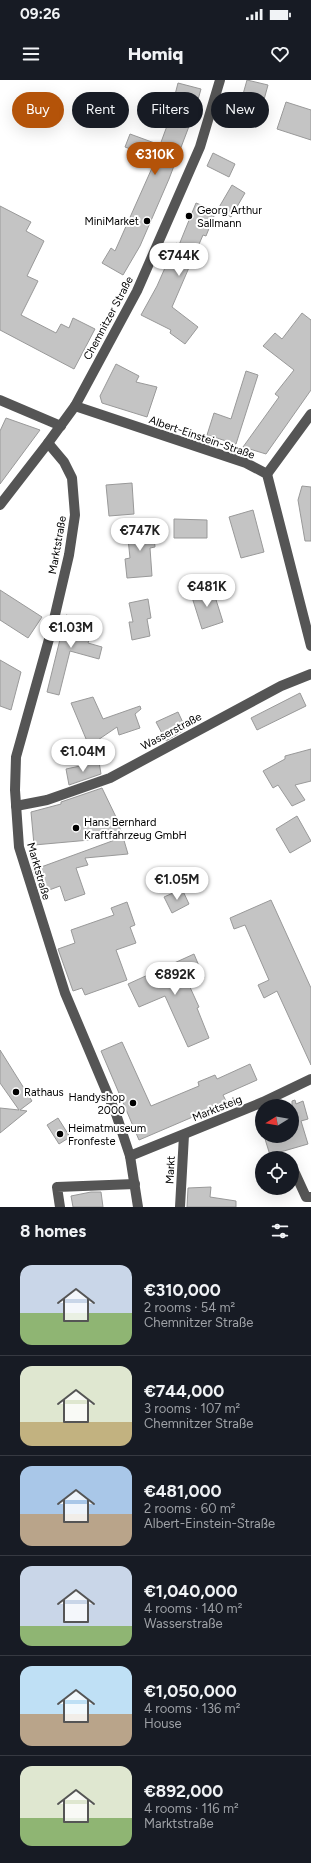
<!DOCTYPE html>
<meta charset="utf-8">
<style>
:root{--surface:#171b24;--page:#242831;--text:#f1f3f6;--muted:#9ea1a6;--line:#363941;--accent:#b45309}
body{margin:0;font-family:Figtree,sans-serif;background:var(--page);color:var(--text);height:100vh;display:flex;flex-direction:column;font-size:15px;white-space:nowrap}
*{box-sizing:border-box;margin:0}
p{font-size:13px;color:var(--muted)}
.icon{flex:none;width:22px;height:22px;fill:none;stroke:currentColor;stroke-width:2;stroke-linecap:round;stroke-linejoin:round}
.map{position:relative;height:1127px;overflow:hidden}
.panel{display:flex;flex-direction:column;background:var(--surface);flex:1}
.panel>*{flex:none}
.guide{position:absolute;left:12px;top:12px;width:287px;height:36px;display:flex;gap:8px}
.needle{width:26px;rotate:259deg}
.fabs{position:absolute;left:255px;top:1019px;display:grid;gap:8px}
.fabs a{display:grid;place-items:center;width:44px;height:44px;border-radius:50%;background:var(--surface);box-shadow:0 4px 16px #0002;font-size:20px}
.price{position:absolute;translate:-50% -34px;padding:0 9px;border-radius:14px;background:#fff;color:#222;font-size:13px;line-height:26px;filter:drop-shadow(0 1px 2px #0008)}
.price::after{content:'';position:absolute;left:50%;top:24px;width:12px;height:9px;margin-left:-6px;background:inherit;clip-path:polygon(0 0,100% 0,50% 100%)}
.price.on{background:var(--accent);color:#fff}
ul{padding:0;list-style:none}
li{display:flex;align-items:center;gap:12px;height:100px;padding:0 20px}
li+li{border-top:1px solid var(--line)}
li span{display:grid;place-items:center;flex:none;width:112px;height:80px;border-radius:12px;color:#555}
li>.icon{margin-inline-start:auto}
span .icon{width:48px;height:48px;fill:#fffc;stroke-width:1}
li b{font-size:17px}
h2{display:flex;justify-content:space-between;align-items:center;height:48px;padding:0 20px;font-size:17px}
.chip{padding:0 14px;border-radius:18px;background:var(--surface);box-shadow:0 4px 16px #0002;font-size:14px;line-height:36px}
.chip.on{background:var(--accent);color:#fff}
.status{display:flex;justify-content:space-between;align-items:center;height:28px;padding:0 20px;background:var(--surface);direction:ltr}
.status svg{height:11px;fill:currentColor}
header{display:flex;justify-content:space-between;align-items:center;height:52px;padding:0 20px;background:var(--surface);font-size:18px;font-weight:800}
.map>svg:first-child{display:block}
.building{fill:#c4c4c4;stroke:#999}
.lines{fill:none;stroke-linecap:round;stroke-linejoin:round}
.minor{stroke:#555;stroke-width:10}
.poi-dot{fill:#000;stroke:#fff;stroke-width:1.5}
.labels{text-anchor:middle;stroke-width:4;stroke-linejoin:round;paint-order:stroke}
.poi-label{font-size:11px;fill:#000;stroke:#fff;text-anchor:start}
.street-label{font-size:11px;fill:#000;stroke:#fff}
</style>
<div class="status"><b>09:26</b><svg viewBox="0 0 49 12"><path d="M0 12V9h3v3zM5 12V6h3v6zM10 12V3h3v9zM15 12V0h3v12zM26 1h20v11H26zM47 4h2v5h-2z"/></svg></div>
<header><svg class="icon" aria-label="menu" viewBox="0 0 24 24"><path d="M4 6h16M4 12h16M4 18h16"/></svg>Homiq<svg class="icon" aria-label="heart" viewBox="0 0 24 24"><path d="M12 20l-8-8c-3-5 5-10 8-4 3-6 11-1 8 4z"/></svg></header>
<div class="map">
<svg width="311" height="1127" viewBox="0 0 311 1127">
<rect width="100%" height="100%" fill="#fff"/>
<!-- building -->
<g class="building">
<path d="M247,0L268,5L259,38L238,32Z"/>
<path d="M178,3L201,9L192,41H191L169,99L140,166L123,195L102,183L111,168L115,171L156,79L125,67L130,54L160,65L171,35L170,34Z"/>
<path d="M286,22L311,30V60L277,49Z"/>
<path d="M213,73L235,84L229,97L207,86Z"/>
<path d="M232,105L245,113L231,137L218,129Z"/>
<path d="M196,123L216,131L206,156L203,155L172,227L198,247L185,264L170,253L171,250L141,235L157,206L176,163L179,165Z"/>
<path d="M0,126L31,142L26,151L44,161L27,196L38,201L21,235L56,253L61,244L69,248L73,238L95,249L74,289L0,250Z"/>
<path d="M302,233L311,240V310L266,374L243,367L279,317L275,314L294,290L263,266L275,253L282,259Z"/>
<path d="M116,284L139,296L136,302L157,307L147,337L102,323L100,316Z"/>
<path d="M246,291L258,295L236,364L207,355L214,333L231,339Z"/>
<path d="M6,338L40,350L0,404V351Z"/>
<path d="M132,403L134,434L109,436L106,405Z"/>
<path d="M302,406L311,407V461H305L298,420Z"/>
<path d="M253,430L264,472L241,478L229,437Z"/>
<path d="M174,439L207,440V458H174Z"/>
<path d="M153,447L155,467L150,468L152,496L127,498L125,479L130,478L127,449Z"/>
<path d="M212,507L223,542L202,549L191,514Z"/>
<path d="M0,510L42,537L28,558L0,540Z"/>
<path d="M148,519L151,538L147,539L150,556L132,560L129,542H133L129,523Z"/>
<path d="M66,535L90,542L88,549L92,550L88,563L102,567L99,579L70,571L59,615L47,612Z"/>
<path d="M0,580L21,592L11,630L0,626Z"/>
<path d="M300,613L306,626L257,650L251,638Z"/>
<path d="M93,617L103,639L140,626L141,629L135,634L140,648L119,655L117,647L89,666L71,623Z"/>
<path d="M178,632L186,649L166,661L156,642Z"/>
<path d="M311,669V701L295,705L305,720L292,726L278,705L273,708L263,691L285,679V676Z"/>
<path d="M99,682L101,694L69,705L66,689Z"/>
<path d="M102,708L116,737L123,757L34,765L31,732L61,724V722Z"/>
<path d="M297,736L311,761L290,773L276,749Z"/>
<path d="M123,757L128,774L85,778L88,785L76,788L85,814L65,821L60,806L41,813L33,790Z"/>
<path d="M182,809L189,824L172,833L164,817Z"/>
<path d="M271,820L311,908V985L277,911L264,918L258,905L269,900L245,845L234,849L230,838Z"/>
<path d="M127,822L135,845L130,847L136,863L116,870L127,900L85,915L82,908L73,911L58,869L75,863L71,850L114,835L111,828Z"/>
<path d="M194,874L204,898L189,905L199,927L197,928L209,958L188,967L165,916L139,927L128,904Z"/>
<path d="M122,962L151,1026L199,1006L198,1002L215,995L217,999L250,984L257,1000L223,1015L228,1025L210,1032L209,1030L139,1060L101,971Z"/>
<path d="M0,970L32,1021L20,1030L27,1031L0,1053V1028L19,1030L0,1003Z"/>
<path d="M295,1020L296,1024L303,1021L308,1039L301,1041L308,1064L270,1075L265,1059L275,1056H292V1021Z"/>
<path d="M58,1038L70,1057L59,1064L47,1045Z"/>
<path d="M211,1107L210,1117L236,1121V1127H187L188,1108Z"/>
<path d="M91,1112H101L103,1127H73L71,1116Z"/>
</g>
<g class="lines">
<!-- minor -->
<g class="minor">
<path d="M0,320L61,346"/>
<path d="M75,326L246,383L267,394L311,566"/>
<path d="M48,363L64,382L72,398L75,435L69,475L51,552L16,677L15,710L19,767L65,913L116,1034L130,1076L138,1127"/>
<path d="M267,394L311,334"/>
<path d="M0,425L48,363L75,326L137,211L200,67L220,0"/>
<path d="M16,726L47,720L110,698L281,606L311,594"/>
<path d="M130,1076L263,1022L311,999"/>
<path d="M295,1093L306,1117H311"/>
<path d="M60,1127L57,1107L135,1104"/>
<path d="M180,1127L184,1055"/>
</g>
</g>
<!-- markers -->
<g class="poi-dot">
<circle cx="189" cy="136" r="4"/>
<circle cx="147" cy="141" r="4"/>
<circle cx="76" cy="748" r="4"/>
<circle cx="16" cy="1012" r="4"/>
<circle cx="133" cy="1023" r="4"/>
<circle cx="60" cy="1054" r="4"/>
</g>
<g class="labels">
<!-- poi labels -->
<g class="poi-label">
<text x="197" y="134">Georg Arthur<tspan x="197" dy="13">Sallmann</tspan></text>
<text x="139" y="145" text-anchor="end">MiniMarket</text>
<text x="84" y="746">Hans Bernhard<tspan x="84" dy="13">Kraftfahrzeug GmbH</tspan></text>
<text x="24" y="1016">Rathaus</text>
<text x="125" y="1021" text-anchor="end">Handyshop<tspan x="125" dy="13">2000</tspan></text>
<text x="68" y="1052">Heimatmuseum<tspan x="68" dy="13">Fronfeste</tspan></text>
</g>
<!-- street labels -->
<g class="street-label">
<text transform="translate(108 238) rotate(-62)" y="4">Chemnitzer Straße</text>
<text transform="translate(202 357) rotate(19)" y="4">Albert-Einstein-Straße</text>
<text transform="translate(57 465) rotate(-80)" y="4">Marktstraße</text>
<text transform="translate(171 651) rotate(-28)" y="4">Wasserstraße</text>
<text transform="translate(39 791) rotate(74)" y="4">Marktstraße</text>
<text transform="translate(217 1028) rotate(-22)" y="4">Marktsteig</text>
<text transform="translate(170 1090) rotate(-87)" y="4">Markt</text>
</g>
</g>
</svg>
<div class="fabs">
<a><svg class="needle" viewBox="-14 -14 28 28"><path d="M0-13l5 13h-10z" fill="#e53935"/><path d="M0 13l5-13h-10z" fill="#9ea1a6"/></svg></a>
<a><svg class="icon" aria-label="locate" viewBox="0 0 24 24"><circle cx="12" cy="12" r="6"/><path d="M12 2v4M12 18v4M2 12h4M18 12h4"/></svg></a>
</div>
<b class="price on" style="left:155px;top:96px">€310K</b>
<b class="price" style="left:179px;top:197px">€744K</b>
<b class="price" style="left:140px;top:472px">€747K</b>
<b class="price" style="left:207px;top:528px">€481K</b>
<b class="price" style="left:71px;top:569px">€1.03M</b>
<b class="price" style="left:83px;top:693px">€1.04M</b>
<b class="price" style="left:177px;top:821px">€1.05M</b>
<b class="price" style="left:175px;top:916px">€892K</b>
<div class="guide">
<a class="chip on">Buy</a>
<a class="chip">Rent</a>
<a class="chip">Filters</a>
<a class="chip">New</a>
</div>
</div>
<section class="panel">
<h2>8 homes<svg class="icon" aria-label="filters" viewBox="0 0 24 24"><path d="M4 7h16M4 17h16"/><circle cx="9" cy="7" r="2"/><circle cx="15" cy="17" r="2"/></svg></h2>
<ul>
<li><span style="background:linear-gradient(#c9d6e8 60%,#8fb573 0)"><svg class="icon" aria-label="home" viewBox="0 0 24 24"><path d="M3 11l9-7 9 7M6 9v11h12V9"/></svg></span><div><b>€310,000</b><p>2 rooms · 54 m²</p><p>Chemnitzer Straße</p></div></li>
<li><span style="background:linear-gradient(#dfe7d0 70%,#c2b280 0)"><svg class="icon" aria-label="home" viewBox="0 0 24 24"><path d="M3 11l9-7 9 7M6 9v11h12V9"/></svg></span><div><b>€744,000</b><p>3 rooms · 107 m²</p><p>Chemnitzer Straße</p></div></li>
<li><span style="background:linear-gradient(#a9c7e8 60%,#b9a48a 0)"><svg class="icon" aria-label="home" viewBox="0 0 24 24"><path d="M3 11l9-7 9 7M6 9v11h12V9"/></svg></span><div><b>€481,000</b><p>2 rooms · 60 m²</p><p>Albert-Einstein-Straße</p></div></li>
<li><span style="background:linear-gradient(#c9d6e8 75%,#8fb573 0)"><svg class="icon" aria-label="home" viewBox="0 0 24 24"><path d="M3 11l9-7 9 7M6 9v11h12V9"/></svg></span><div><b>€1,040,000</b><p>4 rooms · 140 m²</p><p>Wasserstraße</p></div></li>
<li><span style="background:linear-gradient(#bfe0f5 60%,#b9a48a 0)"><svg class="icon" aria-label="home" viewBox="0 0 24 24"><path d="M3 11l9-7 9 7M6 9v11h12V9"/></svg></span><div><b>€1,050,000</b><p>4 rooms · 136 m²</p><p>House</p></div></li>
<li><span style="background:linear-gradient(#dfe7d0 65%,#8fb573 0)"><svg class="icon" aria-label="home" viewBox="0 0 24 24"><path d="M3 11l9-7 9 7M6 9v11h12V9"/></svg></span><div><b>€892,000</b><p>4 rooms · 116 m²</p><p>Marktstraße</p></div></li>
</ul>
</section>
